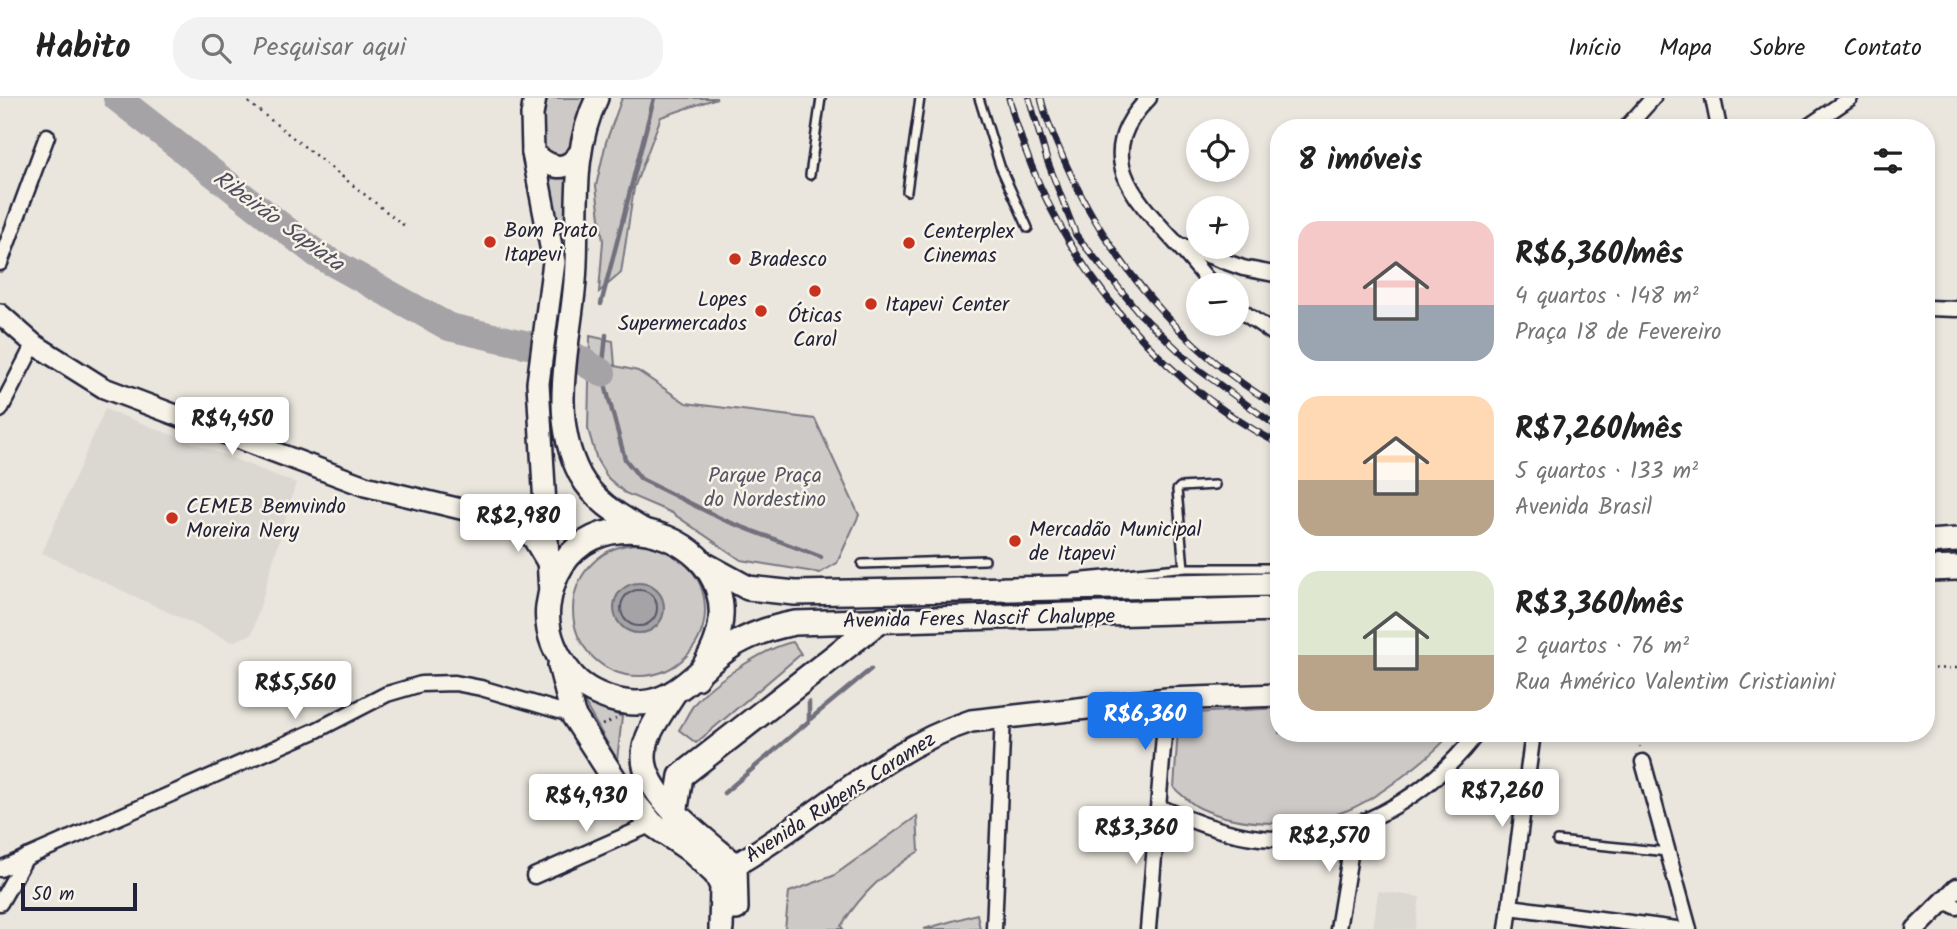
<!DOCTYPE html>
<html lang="pt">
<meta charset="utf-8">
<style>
:root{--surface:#fff;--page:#f2f2f2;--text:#222;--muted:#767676;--line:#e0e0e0;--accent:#1a73e8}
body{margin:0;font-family:Kalam,sans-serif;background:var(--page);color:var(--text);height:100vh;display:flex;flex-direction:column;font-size:26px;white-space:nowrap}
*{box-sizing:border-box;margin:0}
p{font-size:23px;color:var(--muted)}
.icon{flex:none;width:38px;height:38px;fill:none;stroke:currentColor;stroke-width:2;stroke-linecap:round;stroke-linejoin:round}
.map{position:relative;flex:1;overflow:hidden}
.panel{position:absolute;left:1270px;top:21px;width:665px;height:623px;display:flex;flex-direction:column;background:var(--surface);border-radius:28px;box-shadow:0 4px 10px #0003}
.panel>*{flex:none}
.buttons{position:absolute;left:1186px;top:21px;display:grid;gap:14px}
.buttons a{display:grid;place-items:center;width:63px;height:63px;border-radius:50%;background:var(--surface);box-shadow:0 4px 10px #0003;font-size:35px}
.scale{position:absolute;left:21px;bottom:18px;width:116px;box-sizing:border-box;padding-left:7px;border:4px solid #22223b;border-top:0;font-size:19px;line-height:24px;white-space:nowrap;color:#22223b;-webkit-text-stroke:5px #f7f3e8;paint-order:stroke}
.price{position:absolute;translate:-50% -60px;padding:0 16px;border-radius:7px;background:#fff;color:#222;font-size:23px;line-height:46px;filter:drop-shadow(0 2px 4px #0008)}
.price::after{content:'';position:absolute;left:50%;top:42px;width:21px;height:16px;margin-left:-10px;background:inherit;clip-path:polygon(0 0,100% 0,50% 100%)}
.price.active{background:var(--accent);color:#fff}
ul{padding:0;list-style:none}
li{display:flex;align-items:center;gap:21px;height:175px;padding:0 28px}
li span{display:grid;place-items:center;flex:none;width:196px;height:140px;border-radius:21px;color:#555}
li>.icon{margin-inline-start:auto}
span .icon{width:84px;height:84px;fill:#fffc;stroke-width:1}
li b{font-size:30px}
h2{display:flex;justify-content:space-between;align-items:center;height:84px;padding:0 28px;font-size:30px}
header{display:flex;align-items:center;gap:42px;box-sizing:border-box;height:98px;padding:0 35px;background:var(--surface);border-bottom:2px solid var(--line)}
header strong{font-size:33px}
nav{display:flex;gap:38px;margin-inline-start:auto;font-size:24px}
.search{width:490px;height:63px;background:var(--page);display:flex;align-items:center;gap:18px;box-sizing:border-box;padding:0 24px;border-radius:28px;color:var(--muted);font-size:26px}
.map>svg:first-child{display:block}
.built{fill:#dbd8d2}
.green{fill:#cdc9c6;stroke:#787680;stroke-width:2}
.water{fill:#a6a3a6;stroke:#716f7b;stroke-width:2}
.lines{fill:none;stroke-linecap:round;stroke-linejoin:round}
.shore{stroke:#575666;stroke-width:2}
.stream{stroke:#716f7b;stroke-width:4.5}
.river{stroke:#a6a3a6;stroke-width:28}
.service-casing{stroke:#22223b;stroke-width:12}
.minor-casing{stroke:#22223b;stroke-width:19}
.tertiary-casing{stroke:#22223b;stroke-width:23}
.secondary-casing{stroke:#22223b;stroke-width:24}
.primary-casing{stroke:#22223b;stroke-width:26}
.trunk-casing{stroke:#22223b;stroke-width:28}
.path{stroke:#22223b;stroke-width:2.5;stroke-dasharray:2 5;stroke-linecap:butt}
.service{stroke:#f7f3e8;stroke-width:7}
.minor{stroke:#f7f3e8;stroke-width:14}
.tertiary{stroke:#f7f3e8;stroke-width:18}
.secondary{stroke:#f7f3e8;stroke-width:19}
.primary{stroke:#f7f3e8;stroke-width:21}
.trunk{stroke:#f7f3e8;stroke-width:23}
.rail-casing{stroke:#22223b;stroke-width:7}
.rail{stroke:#f7f3e8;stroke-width:4.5;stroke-dasharray:13;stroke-linecap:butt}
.poi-dot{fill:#c8321e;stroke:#f7f3e8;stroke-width:2.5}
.labels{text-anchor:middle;stroke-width:5;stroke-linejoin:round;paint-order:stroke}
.poi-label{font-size:21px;fill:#22223b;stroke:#f7f3e8;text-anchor:start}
.park-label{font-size:21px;fill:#555465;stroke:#f7f3e8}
.street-label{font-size:21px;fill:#22223b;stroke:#f7f3e8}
.water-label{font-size:23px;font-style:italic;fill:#504f60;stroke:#f7f3e8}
</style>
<header>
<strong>Habito</strong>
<div class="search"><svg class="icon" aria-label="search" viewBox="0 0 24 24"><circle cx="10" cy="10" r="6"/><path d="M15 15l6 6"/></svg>Pesquisar aqui</div>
<nav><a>Início</a><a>Mapa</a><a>Sobre</a><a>Contato</a></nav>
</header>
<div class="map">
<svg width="1957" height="831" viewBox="0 0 1957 831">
<rect width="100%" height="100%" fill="#eae6de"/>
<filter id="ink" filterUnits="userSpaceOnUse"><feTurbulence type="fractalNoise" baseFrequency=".0143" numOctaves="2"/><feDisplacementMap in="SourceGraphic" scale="14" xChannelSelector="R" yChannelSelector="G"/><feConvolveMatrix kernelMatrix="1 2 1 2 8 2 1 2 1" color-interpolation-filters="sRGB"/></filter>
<g filter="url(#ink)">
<!-- built -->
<g class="built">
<path d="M105,311L296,385L252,536L232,544L42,455Z"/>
<path d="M1378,793L1420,799L1415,831H1373Z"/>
</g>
<!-- green -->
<g class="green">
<path d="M547,0H586C582,10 577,21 575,32C572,51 570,58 548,57L540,49L543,12Z"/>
<path d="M622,0H717L661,19L634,90L621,175L599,194L603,143L596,88L606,44Z"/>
<path d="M545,80L572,81L568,178Z"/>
<path d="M590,238L613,243L615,268L638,273L686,305L815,321L859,417L837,465L820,475L741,462L672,415L625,395L608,380L597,362L588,331Z"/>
<circle cx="639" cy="512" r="66"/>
<path d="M793,544L801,556L696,645L679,632C685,623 689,612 696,604C712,584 769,548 793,544Z"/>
<path d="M581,599L622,619L617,662Z"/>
<path d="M1279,610V635H1451C1433,658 1376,701 1348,712C1305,729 1242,730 1200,710C1191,706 1182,697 1174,690L1179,616Z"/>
<path d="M917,718L919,753C885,775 864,792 841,828L843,831H785L789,794L833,778Z"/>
<path d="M977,816L980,831H924Z"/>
</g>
<!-- water -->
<circle class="water" cx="639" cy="510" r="25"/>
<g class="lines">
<!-- shore -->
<circle class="shore" cx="639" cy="510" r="18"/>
<!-- stream -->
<g class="stream">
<path d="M601,206L654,0"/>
<path d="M606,237L602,275L625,361L641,381L724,422L821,459"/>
<path d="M809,622L871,571"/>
<path d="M724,695L809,623V604"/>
</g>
<!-- river -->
<g class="river">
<path d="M117,0L317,156L449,229L533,248"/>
<path d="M574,258L602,275"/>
</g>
<!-- service casing -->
<g class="service-casing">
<g id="service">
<path d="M979,0L1000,68L1028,130"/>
<path d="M810,77L821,0"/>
<path d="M907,93L920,0"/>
<path d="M862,466L985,462"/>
<path d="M1184,470L1177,392L1180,389L1215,387"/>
<path d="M1074,480L1178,470H1279"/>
<path d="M1557,743L1668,754"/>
</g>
</g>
<!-- minor casing -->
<g class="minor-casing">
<g id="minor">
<path d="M1149,0C1091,57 1133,99 1177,146C1189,159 1200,173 1212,187"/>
<path d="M1713,0L1719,30"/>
<path d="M1626,30L1653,0"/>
<path d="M1806,30L1850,0"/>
<path d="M1182,148L1243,170L1279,177"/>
<path d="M0,165L47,38"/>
<path d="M1237,210L1279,239"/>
<path d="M1927,210L1957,211"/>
<path d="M0,312L34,246"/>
<path d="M1643,664L1689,831"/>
<path d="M1159,709C1192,723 1224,736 1260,740C1345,748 1427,701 1477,635"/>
<path d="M0,771L317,632L387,596L421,586L455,585L481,590L573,617"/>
<path d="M534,778L652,726"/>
<path d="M1944,803L1957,809"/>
<path d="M0,805L26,759"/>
<path d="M1510,809L1676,831"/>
<path d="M994,831L1003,617"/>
<path d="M1148,831L1167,601"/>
<path d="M1338,831L1355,727"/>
<path d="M1507,831L1533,635"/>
</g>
</g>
<!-- tertiary casing -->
<g class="tertiary-casing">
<path id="tertiary" d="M1916,831L1957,790"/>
</g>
<!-- secondary casing -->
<g class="secondary-casing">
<path id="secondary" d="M0,216L34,246L104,290L365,388L515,424L533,441L548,466"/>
</g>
<!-- primary casing -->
<g class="primary-casing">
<g id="primary">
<path d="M535,0L532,17L533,55L554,164L538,285L550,495"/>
<path d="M597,0C569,57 580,122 575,183C570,247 548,316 580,377C595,404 619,417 644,432"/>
<path d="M533,55C549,69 565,76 579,56"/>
<path d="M735,767C815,722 881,652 971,623L1167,601L1279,597"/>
</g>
</g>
<!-- trunk casing -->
<g class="trunk-casing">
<g id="trunk">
<path d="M1927,444L1957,442"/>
<path d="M704,466L748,490L795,495L1279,486"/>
<path d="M1927,471L1957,470"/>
<path d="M560,567L573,617L615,682L652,726L690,752L716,776L722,788L721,831"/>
<path d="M696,580C796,445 567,365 548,508C545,534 555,556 571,576C581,589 596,596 611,601C672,619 691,573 735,546C754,535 773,529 795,525L1279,511"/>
<path d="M674,595C663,613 644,636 644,658C643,698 707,743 735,767L736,810"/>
<path d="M675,716L681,678L882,521"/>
</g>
</g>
<!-- path -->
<g class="path">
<path d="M243,0L407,130"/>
<path d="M1927,571L1957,570"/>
<path d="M602,627L616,621"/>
<path d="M1636,635L1640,649"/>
</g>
<!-- service -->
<use href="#service" class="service"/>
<!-- minor -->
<use href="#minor" class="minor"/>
<!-- tertiary -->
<use href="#tertiary" class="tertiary"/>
<!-- secondary -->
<use href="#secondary" class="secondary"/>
<!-- primary -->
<use href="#primary" class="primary"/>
<!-- trunk -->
<use href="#trunk" class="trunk"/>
<!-- rail casing -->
<g class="rail-casing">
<g id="rail">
<path d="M1009,0C1046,143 1146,277 1279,346"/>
<path d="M1029,0L1047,62L1076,137L1140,216L1198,271L1279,330"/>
<path d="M1041,0C1045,19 1053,37 1061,55C1105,158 1181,252 1279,309"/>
</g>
</g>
<!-- rail -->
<use href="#rail" class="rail"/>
</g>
</g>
<!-- markers -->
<g class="poi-dot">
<circle cx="490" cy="144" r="7"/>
<circle cx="909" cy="145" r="7"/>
<circle cx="735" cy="161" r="7"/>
<circle cx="815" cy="193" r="7"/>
<circle cx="871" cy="206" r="7"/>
<circle cx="761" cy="213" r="7"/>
<circle cx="172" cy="420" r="7"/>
<circle cx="1015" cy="443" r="7"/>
</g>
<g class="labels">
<!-- poi labels -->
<g class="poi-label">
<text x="504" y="139">Bom Prato<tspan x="504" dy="24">Itapevi</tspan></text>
<text x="923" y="140">Centerplex<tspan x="923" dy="24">Cinemas</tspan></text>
<text x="749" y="168">Bradesco</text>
<text x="747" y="208" text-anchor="end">Lopes<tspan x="747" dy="24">Supermercados</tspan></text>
<text x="885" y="213">Itapevi Center</text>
<text x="815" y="224" text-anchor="middle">Óticas<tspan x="815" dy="24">Carol</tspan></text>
<text x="186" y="415">CEMEB Bemvindo<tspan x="186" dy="24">Moreira Nery</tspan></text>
<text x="1029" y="438">Mercadão Municipal<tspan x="1029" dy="24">de Itapevi</tspan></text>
</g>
<!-- park labels -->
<g class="park-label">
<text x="765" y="384">Parque Praça<tspan x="765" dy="24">do Nordestino</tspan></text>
</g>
<!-- street labels -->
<g class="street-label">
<text transform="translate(979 520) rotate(-1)" y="7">Avenida Feres Nascif Chaluppe</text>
<text transform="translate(840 699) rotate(-33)" y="7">Avenida Rubens Caramez</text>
</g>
<!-- water labels -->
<g class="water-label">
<text transform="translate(279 122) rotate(36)" y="8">Ribeirão Sapiata</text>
</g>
</g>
</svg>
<div class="buttons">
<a><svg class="icon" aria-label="locate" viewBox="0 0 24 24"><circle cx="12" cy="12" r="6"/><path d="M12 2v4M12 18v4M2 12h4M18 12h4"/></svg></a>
<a>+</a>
<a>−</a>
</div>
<div class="scale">50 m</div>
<b class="price" style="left:232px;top:359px">R$4,450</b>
<b class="price" style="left:518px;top:456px">R$2,980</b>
<b class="price" style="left:295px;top:623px">R$5,560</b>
<b class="price active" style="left:1145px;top:654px">R$6,360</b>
<b class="price" style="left:1502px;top:731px">R$7,260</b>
<b class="price" style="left:586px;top:736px">R$4,930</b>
<b class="price" style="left:1136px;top:768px">R$3,360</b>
<b class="price" style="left:1329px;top:776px">R$2,570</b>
<section class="panel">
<h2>8 imóveis<svg class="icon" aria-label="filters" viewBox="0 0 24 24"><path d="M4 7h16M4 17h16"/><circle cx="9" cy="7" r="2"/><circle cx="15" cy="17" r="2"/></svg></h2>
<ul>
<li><span style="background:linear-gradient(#f6c9c9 60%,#9aa5b1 0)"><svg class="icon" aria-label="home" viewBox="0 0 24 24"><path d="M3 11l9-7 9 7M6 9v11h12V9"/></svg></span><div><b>R$6,360/mês</b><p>4 quartos · 148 m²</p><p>Praça 18 de Fevereiro</p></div></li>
<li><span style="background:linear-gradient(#ffd9b3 60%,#b9a48a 0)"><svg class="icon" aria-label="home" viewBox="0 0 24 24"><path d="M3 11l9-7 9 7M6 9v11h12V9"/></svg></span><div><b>R$7,260/mês</b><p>5 quartos · 133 m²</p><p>Avenida Brasil</p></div></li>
<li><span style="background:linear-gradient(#dfe7d0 60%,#b9a48a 0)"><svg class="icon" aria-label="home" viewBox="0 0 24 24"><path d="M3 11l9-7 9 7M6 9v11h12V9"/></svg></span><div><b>R$3,360/mês</b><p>2 quartos · 76 m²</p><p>Rua Américo Valentim Cristianini</p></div></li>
</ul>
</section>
</div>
